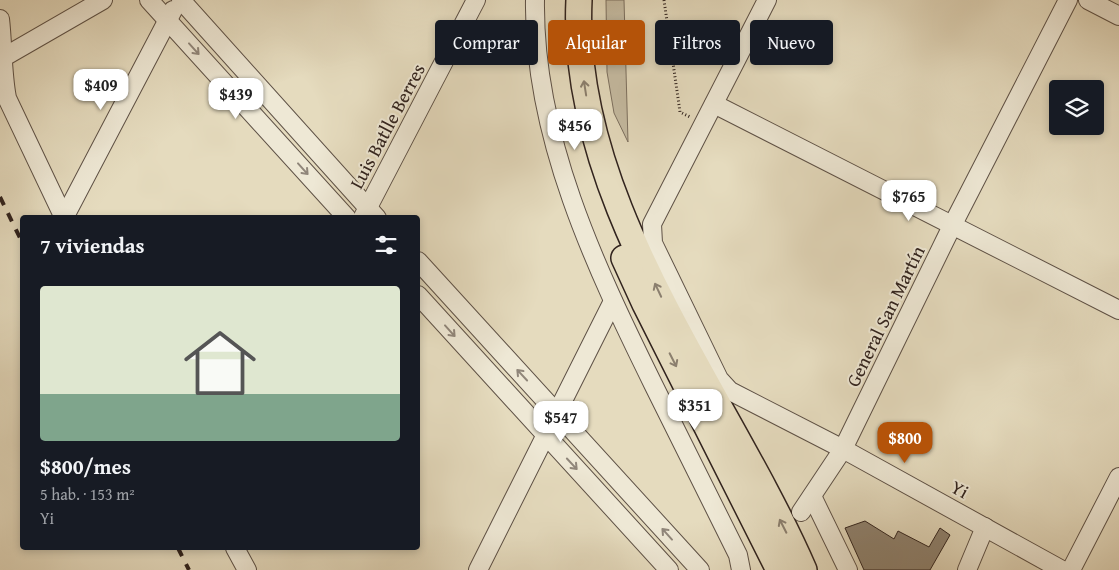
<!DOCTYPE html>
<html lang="es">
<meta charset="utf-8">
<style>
:root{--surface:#171b24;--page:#20242c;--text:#f1f3f6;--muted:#9ea1a6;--accent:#b45309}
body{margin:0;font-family:"Gentium Book Plus",serif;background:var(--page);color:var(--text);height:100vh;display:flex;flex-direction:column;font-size:19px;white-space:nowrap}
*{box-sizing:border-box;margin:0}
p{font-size:16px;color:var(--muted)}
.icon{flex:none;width:28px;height:28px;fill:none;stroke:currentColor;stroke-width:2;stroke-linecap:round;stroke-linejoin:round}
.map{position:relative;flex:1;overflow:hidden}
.side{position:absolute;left:20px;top:215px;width:400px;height:335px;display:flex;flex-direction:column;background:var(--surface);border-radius:5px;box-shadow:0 2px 8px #0003}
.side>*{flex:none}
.banner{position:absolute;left:435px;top:20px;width:475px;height:45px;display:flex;gap:10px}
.tools{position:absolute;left:1049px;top:80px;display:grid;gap:10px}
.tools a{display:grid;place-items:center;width:55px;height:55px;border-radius:5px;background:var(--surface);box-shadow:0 2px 8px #0003;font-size:25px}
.price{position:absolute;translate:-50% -42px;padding:0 11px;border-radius:10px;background:#fff;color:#222;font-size:16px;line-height:32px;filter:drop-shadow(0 1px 2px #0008)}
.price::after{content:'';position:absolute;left:50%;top:30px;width:15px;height:11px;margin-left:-8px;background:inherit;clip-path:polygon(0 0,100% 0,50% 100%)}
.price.current{background:var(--accent);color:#fff}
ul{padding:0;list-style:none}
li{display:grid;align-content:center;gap:10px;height:265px;padding:0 20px}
li span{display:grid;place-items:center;height:155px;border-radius:5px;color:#555}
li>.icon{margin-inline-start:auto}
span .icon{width:90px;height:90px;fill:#fffc;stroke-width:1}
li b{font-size:21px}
h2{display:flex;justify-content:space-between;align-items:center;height:60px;padding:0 20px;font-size:21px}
.tag{padding:0 18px;border-radius:5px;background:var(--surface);box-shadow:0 2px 8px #0003;font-size:18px;line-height:45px}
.tag.current{background:var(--accent);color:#fff}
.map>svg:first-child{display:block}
.green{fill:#c6bca3;stroke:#7c7060}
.building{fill:#8f8371;stroke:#31231e}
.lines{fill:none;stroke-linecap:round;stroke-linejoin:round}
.minor-casing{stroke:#5e5146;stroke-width:20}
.highway-casing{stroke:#31231e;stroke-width:28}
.path{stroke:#31231e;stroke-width:3;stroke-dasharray:1 2.5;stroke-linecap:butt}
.minor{stroke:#eee8d5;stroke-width:18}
.highway{stroke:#e5dbbe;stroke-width:25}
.rail{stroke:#31231e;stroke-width:4;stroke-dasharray:9 9;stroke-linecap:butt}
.oneway{stroke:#90867a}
.oneway2{stroke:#8b7f6e}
.labels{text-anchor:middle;stroke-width:4;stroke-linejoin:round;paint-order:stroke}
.street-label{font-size:19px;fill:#31231e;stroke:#eee8d5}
</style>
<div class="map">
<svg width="1119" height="570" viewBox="0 0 1119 570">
<rect width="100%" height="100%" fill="#e5dbbe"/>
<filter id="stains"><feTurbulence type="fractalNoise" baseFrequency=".004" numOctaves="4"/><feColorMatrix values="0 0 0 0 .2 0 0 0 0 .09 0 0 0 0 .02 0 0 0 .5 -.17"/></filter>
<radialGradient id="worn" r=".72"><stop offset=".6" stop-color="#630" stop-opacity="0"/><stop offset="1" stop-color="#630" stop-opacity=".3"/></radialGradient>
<!-- green -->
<path class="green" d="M606,0H624L628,142L614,113L607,72Z"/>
<!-- building -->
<path class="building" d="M865,521L894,539L898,531L929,547L940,528L950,535L930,570H864L845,528Z"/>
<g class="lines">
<!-- minor casing -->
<g class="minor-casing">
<g id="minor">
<path d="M149,0L347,218"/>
<path d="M181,0L377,218"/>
<path d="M535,0C533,136 595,266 654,386C682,442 710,499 738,555L741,570"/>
<path d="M767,0L652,224L653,243L719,379L730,391L843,449L1062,570"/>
<path d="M1088,0L1119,16"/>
<path d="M0,19C3,45 2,72 7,98L64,218"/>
<path d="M4,57L103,0"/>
<path d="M714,104L1119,310"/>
<path d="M363,217L476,0"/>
<path d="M64,218L173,10"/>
<path d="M418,261L700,570"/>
<path d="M418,295L669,570"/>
<path d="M812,496L848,570"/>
<path d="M801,512L843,449L952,226L1068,0"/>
<path d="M235,548L247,570"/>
<path d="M478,570L613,301"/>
<path d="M967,570L985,527"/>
<path d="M1071,570L1119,477"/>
</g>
</g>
<!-- highway casing -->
<g class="highway-casing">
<g id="highway">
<path d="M579,0C569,204 726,391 804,570"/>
<path d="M624,258L645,304L779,570"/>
</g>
</g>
<!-- path -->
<path class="path" d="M664,0L680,112L690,117"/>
<!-- minor -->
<use href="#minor" class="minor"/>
<!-- highway -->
<use href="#highway" class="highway"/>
<!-- rail -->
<g class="rail">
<path d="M0,197L22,242"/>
<path d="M178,548L189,570"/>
</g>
</g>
<!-- one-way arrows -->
<defs><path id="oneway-shaft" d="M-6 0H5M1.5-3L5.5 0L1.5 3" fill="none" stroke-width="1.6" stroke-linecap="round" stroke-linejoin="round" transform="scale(1.25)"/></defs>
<g class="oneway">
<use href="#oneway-shaft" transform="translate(194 49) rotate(48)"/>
<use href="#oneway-shaft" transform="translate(303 169) rotate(48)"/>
<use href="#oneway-shaft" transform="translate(450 331) rotate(48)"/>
<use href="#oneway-shaft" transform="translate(522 375) rotate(-133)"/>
<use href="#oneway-shaft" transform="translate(572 464) rotate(47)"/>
<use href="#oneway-shaft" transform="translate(667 534) rotate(-132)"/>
</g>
<g class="oneway2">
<use href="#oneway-shaft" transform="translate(585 88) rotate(-99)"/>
<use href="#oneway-shaft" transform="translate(658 290) rotate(-115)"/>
<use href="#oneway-shaft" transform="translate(673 360) rotate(63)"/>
<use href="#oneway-shaft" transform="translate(783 526) rotate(-117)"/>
</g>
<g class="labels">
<!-- street labels -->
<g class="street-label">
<text transform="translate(387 126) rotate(-62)" y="7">Luis Batlle Berres</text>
<text transform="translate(885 316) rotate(-64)" y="7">General San Martín</text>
<text transform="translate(960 489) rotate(29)" y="7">Yi</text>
</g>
</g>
<rect width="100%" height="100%" filter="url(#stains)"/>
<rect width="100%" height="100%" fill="url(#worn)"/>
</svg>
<div class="tools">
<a><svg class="icon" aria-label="layers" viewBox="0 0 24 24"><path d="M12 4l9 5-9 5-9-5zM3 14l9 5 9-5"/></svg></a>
</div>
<b class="price" style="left:101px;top:111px">$409</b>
<b class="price" style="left:236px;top:120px">$439</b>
<b class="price" style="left:575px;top:151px">$456</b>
<b class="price" style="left:909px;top:222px">$765</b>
<b class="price" style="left:695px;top:431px">$351</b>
<b class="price" style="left:561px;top:443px">$547</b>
<b class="price current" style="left:905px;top:464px">$800</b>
<div class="banner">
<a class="tag">Comprar</a>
<a class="tag current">Alquilar</a>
<a class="tag">Filtros</a>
<a class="tag">Nuevo</a>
</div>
<section class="side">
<h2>7 viviendas<svg class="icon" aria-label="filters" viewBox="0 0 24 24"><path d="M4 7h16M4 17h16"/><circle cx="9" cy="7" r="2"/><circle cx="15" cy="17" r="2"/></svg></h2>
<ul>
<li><span style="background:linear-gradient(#dfe7d0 70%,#7fa58c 0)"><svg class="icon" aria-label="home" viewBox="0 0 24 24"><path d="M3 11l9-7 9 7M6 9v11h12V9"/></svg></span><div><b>$800/mes</b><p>5 hab. · 153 m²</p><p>Yi</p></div></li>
</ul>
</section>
</div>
